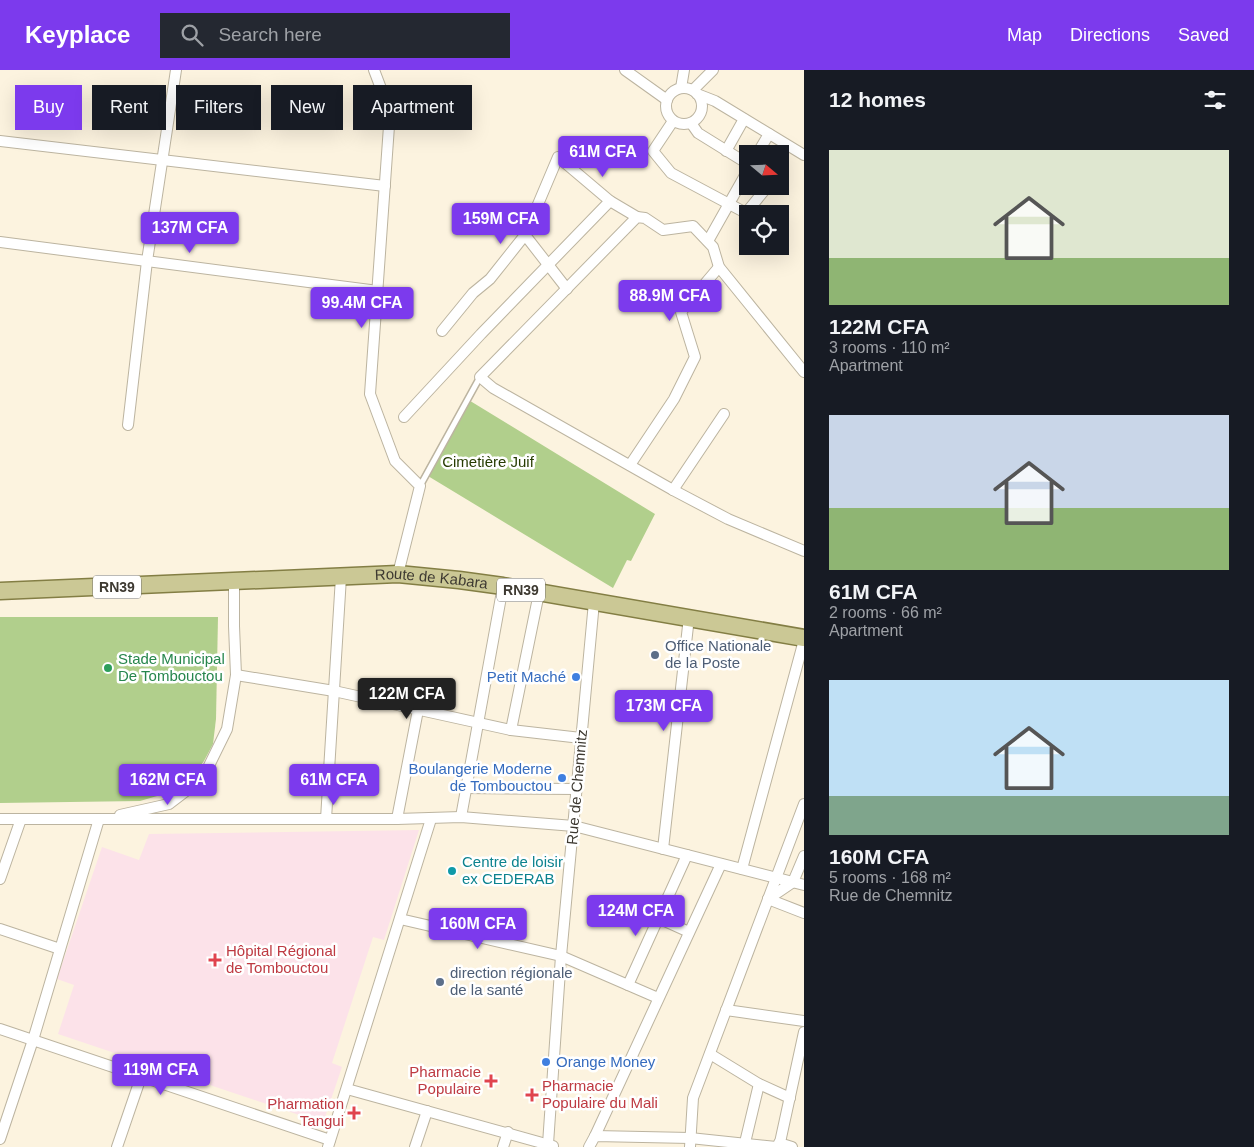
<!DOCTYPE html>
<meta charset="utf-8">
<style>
:root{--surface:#171b24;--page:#242831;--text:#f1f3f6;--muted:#9ea1a6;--accent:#7c3aed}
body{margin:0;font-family:Arial,sans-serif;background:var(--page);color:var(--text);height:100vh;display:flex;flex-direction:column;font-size:19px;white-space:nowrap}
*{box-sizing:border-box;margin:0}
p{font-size:16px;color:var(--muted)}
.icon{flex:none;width:28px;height:28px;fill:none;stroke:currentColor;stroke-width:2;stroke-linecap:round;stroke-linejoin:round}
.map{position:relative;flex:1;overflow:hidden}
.details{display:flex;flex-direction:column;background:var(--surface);width:450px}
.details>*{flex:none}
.hud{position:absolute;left:15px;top:15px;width:475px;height:45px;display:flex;gap:10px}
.needle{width:32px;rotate:109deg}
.fabs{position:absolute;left:739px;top:75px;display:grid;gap:10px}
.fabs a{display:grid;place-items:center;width:50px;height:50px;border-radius:0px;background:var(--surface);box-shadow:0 5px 20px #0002;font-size:25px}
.price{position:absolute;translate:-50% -42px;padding:0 11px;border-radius:5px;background:var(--accent);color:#fff;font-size:16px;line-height:32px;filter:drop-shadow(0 1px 2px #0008)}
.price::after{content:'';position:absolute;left:50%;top:30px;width:15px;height:11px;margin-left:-8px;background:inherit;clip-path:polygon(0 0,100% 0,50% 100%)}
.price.current{background:#222;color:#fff}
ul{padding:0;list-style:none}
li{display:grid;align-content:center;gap:10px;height:265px;padding:0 25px}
li span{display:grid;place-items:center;height:155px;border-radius:0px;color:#555}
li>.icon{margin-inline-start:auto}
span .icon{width:90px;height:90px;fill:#fffc;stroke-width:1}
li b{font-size:21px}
h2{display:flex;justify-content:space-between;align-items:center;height:60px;padding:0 25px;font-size:21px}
.pill{padding:0 18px;border-radius:0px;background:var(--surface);box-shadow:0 5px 20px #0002;font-size:18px;line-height:45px}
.pill.current{background:var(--accent);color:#fff}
header{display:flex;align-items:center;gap:30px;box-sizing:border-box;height:70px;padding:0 25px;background:var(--accent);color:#fff}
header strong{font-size:24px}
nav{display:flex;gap:28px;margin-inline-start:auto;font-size:18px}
.search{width:350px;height:45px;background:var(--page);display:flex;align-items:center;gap:12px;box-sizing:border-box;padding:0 18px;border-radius:0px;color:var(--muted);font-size:19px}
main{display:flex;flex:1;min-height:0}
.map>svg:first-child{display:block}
.medical{fill:#fce2e9}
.green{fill:#b1cf8c}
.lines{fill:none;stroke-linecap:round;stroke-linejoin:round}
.service-casing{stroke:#bcb4a0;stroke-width:8}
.minor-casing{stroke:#bcb4a0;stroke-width:12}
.primary-casing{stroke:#837e44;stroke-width:19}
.service{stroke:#fff;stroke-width:5}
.minor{stroke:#fff;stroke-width:10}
.primary{stroke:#cbc895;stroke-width:16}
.service-dot{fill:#5c6f8a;stroke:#fff;stroke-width:2}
.leisure-dot{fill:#2e9e5b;stroke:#fff;stroke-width:2}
.shop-dot{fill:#3f7fe0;stroke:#fff;stroke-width:2}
.culture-dot{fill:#0f9aa8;stroke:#fff;stroke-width:2}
.health-dot{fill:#e0444e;stroke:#fff;stroke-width:2}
.labels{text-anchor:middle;stroke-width:5;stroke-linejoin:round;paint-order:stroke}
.shield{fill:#fff;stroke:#77746f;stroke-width:1}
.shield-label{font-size:14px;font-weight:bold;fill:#3d3931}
.park-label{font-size:15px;fill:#273c02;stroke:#fff}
.street-label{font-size:15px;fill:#3d3931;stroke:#fff}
.service-label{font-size:15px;fill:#4e5e75;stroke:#fff;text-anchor:start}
.leisure-label{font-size:15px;fill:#27864d;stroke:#fff;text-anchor:start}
.shop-label{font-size:15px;fill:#366cbe;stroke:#fff;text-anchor:end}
.culture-label{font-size:15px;fill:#0d838f;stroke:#fff;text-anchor:start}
.health-label{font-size:15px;fill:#be3a42;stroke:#fff;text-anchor:start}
</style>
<header>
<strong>Keyplace</strong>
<div class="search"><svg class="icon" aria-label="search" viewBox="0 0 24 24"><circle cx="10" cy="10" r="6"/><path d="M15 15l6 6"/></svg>Search here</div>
<nav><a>Map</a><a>Directions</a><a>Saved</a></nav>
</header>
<main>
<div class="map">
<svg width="804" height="1077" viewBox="0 0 804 1077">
<rect width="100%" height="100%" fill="#fcf3df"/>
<!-- medical -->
<path class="medical" d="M419,760L384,870L373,867L332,993L342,997L323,1053L58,964L74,915L57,909L102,777L139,790L149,764Z"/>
<!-- green -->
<g class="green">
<path d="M467,329L655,444L631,491L627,490L613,518L423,403Z"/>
<path d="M0,547H218L216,649L213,674L204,691L189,711L164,724L140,731L0,733Z"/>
</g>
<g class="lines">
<!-- service casing -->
<g class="service-casing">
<path id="service" d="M420,416L480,307"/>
</g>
<!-- minor casing -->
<g class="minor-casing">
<g id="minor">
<path d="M374,0L390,42L370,324L395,391L420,416L398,504"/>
<path d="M625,0L667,30"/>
<path d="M681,18L684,0"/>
<circle cx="684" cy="36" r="18"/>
<path d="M693,20L713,0"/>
<path d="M697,24L715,31L804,85"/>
<path d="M673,51L653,81L671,103L746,143L768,116"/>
<path d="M691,53L698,63L748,94"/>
<path d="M0,71L385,116"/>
<path d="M726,81L744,49"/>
<path d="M757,84L769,64"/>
<path d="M525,165L567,219"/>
<path d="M708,171L748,100"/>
<path d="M0,172L378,221"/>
<path d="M442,261L473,223L490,209L525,165L558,87L610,131L637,147"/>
<path d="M804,302L719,197L713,177L693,156L663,160L645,148L637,147L480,307L493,318L673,420L728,449L804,481"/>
<path d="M404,347L481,264L610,131"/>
<path d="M128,355L147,191L176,0"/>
<path d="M630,395L674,329L695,287L681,242L719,197"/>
<path d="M673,420L724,344"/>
<path d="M236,605L334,621L511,660L581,668"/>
<path d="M511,660L539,523"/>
<path d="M466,718L577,719"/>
<path d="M120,745L169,734L203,708L227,659L236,605L234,556V511"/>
<path d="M461,747L503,516"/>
<path d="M0,749H397L461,747L574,756L804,815"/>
<path d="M326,749L341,507"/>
<path d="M397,749L418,640"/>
<path d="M663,779L689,547"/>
<path d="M742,799L804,570"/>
<path d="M0,809L21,749"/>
<path d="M768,829L793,812L804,786"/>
<path d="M768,829L804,843"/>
<path d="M658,848L689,862"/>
<path d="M400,849L561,886L628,915L687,785"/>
<path d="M0,859L60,879"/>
<path d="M628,915L658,928"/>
<path d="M726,940L804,951"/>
<path d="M0,959L330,1070"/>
<path d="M710,984L759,1014L790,1028"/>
<path d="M347,1019L553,1076"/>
<path d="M595,1066L721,794"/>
<path d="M0,1069L33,970L99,749"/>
<path d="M779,1073L792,1077"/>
<path d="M548,1074L561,886L594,532"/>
<path d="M117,1077L141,1007"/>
<path d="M328,1077L431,749"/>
<path d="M415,1077L427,1041"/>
<path d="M503,1077L508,1062"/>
<path d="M589,1077L595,1066L690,1068L776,1077"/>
<path d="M690,1077L693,1028L804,734"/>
<path d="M744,1077L759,1014"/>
<path d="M779,1077L804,962"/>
</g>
</g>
<!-- primary casing -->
<g class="primary-casing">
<g id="primary">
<path id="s1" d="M0,521L398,504L459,510L503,516L804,568"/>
</g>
</g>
<!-- service -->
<use href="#service" class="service"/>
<!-- minor -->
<use href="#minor" class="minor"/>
<!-- primary -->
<use href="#primary" class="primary"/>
</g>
<!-- markers -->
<g class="service-dot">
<circle cx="655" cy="585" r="5"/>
<circle cx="440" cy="912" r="5"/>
</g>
<circle class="leisure-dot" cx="108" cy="598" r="5"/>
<g class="shop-dot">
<circle cx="576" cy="607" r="5"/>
<circle cx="562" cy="708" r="5"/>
<circle cx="546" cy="992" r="5"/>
</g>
<circle class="culture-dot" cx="452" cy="801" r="5"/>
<g class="health-dot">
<path d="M212.5 882.5h5v5h5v5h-5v5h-5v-5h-5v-5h5z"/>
<path d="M488.5 1003.5h5v5h5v5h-5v5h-5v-5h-5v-5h5z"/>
<path d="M529.5 1017.5h5v5h5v5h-5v5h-5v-5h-5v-5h5z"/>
<path d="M351.5 1035.5h5v5h5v5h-5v5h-5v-5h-5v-5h5z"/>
</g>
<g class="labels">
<!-- shield labels -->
<g class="shield">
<rect x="93" y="505.5" width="48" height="23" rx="4"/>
<rect x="497" y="508.5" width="48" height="23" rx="4"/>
</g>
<g class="shield-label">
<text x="117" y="522">RN39</text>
<text x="521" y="525">RN39</text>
</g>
<!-- park labels -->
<g class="park-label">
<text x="488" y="397">Cimetière Juif</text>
</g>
<!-- street labels -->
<g class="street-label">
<text dy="5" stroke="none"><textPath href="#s1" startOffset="432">Route de Kabara</textPath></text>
<text transform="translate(577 717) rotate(-85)" y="5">Rue de Chemnitz</text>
</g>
<!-- service labels -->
<g class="service-label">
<text x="665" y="581">Office Nationale<tspan x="665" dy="17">de la Poste</tspan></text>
<text x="450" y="908">direction régionale<tspan x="450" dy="17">de la santé</tspan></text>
</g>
<!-- leisure labels -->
<g class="leisure-label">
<text x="118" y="594">Stade Municipal<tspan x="118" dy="17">De Tombouctou</tspan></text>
</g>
<!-- shop labels -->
<g class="shop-label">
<text x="566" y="612">Petit Maché</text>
<text x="552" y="704">Boulangerie Moderne<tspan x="552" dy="17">de Tombouctou</tspan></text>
<text x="556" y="997" text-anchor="start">Orange Money</text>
</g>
<!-- culture labels -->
<g class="culture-label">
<text x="462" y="797">Centre de loisir<tspan x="462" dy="17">ex CEDERAB</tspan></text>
</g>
<!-- health labels -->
<g class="health-label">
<text x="226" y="886">Hôpital Régional<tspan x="226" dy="17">de Tombouctou</tspan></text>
<text x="481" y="1007" text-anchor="end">Pharmacie<tspan x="481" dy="17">Populaire</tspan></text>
<text x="542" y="1021">Pharmacie<tspan x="542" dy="17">Populaire du Mali</tspan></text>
<text x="344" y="1039" text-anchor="end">Pharmation<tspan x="344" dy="17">Tangui</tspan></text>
</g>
</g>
</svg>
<div class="fabs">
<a><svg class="needle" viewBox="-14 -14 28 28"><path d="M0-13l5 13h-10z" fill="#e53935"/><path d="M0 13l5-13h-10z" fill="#9ea1a6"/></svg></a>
<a><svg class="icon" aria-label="locate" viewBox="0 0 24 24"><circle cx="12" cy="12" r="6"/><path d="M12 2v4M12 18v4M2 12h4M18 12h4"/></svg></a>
</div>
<b class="price" style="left:603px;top:108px">61M CFA</b>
<b class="price" style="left:501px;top:175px">159M CFA</b>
<b class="price" style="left:190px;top:184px">137M CFA</b>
<b class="price" style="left:670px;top:252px">88.9M CFA</b>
<b class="price" style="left:362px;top:259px">99.4M CFA</b>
<b class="price current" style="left:407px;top:650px">122M CFA</b>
<b class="price" style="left:664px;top:662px">173M CFA</b>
<b class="price" style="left:168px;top:736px">162M CFA</b>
<b class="price" style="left:334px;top:736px">61M CFA</b>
<b class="price" style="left:636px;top:867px">124M CFA</b>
<b class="price" style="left:478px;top:880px">160M CFA</b>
<b class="price" style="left:161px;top:1026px">119M CFA</b>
<div class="hud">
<a class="pill current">Buy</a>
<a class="pill">Rent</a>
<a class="pill">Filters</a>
<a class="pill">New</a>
<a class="pill">Apartment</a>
</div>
</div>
<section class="details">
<h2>12 homes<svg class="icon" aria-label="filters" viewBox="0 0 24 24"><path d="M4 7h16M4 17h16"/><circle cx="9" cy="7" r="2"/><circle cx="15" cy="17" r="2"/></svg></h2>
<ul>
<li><span style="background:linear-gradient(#dfe7d0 70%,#8fb573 0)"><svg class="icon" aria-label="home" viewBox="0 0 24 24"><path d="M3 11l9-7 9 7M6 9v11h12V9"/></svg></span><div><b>122M CFA</b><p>3 rooms · 110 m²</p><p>Apartment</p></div></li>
<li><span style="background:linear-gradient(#c9d6e8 60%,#8fb573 0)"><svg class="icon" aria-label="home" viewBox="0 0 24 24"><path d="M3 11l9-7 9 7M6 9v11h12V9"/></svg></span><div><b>61M CFA</b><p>2 rooms · 66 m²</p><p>Apartment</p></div></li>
<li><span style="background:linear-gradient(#bfe0f5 75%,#7fa58c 0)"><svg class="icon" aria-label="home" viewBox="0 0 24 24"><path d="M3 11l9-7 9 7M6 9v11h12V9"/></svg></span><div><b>160M CFA</b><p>5 rooms · 168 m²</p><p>Rue de Chemnitz</p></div></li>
</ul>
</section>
</main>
